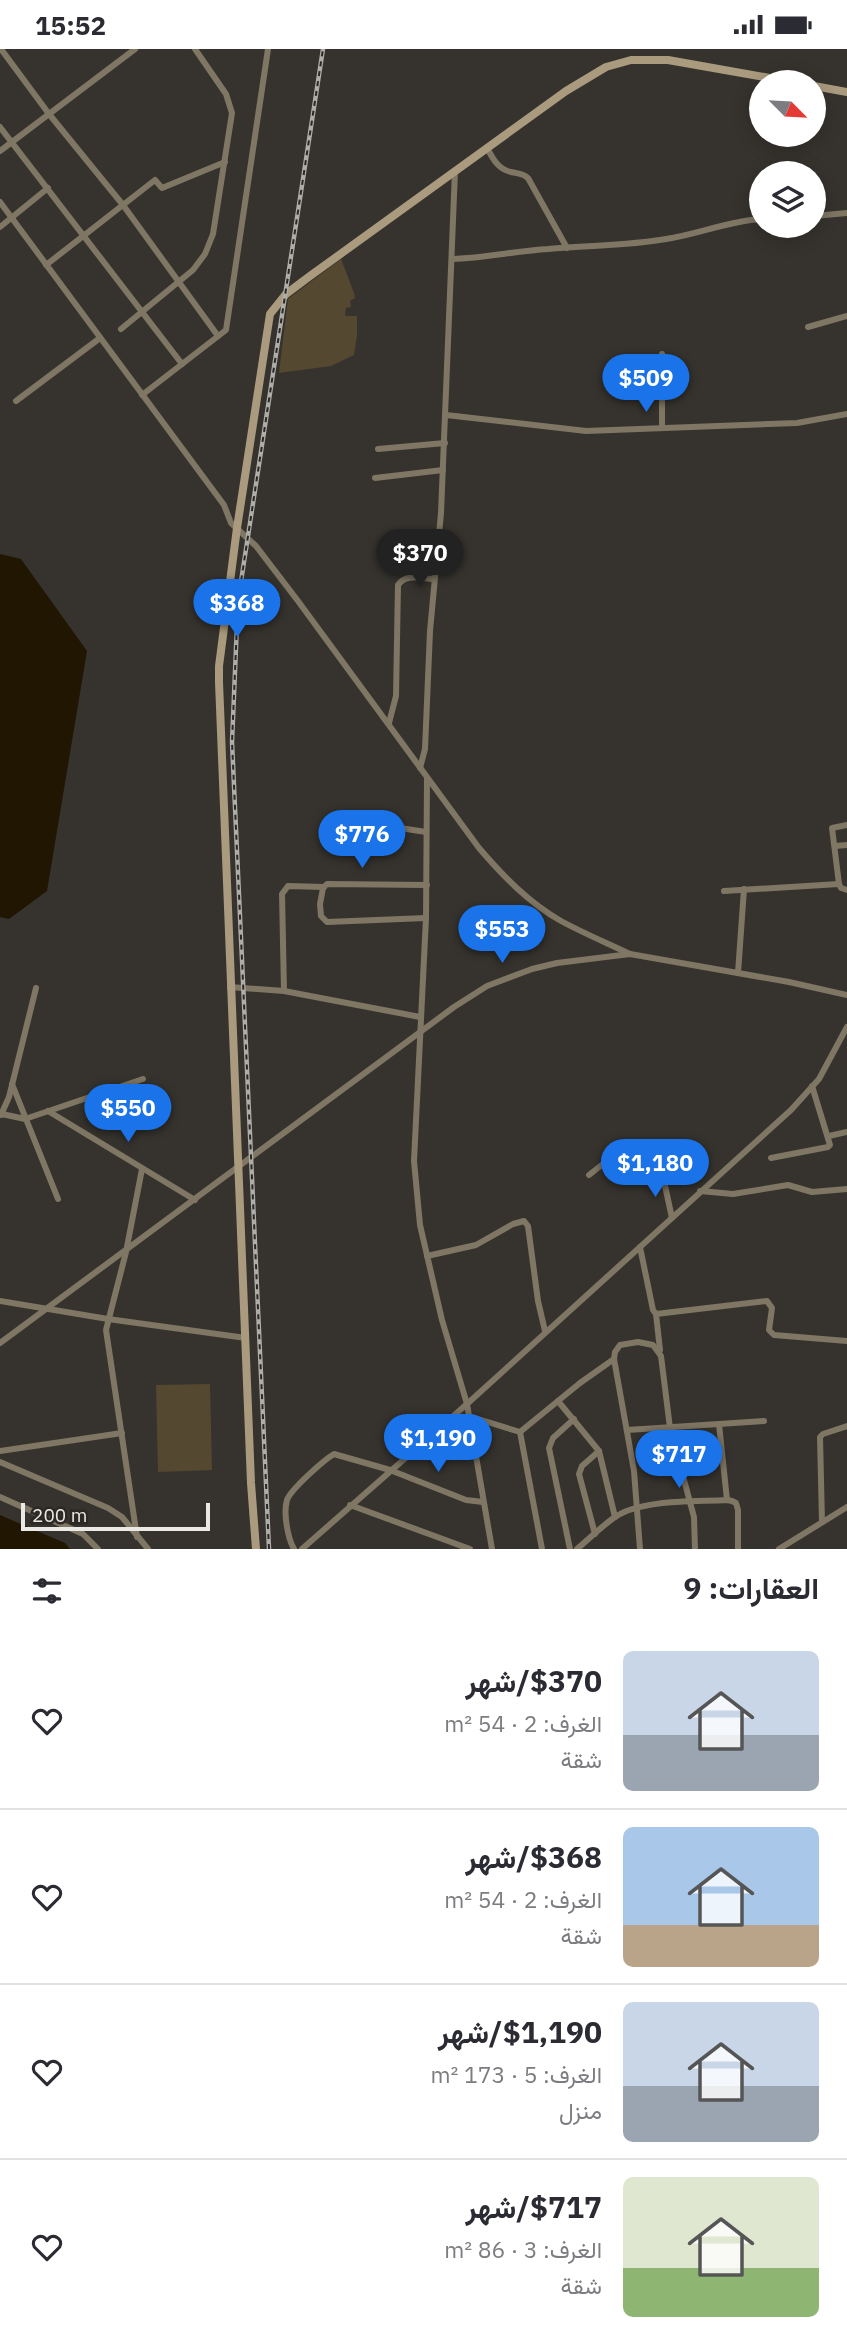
<!DOCTYPE html>
<html lang="ar">
<meta charset="utf-8">
<style>
:root{--surface:#fff;--page:#f2f2f3;--text:#2b2b33;--muted:#7c7c81;--line:#e1e1e2;--accent:#1a73e8}
body{margin:0;font-family:"IBM Plex Sans",Vazirmatn,sans-serif;background:var(--page);color:var(--text);direction:rtl;height:100vh;display:flex;flex-direction:column;font-size:26px;white-space:nowrap}
*{box-sizing:border-box;margin:0}
p{font-size:23px;color:var(--muted)}
.icon{flex:none;width:38px;height:38px;fill:none;stroke:currentColor;stroke-width:2;stroke-linecap:round;stroke-linejoin:round}
.map{position:relative;height:1500px;overflow:hidden;direction:ltr}
.sheet{display:flex;flex-direction:column;background:var(--surface);flex:1}
.sheet>*{flex:none}
.needle{width:46px;rotate:114deg}
.tools{position:absolute;left:749px;top:21px;display:grid;gap:14px}
.tools a{display:grid;place-items:center;width:77px;height:77px;border-radius:50%;background:var(--surface);box-shadow:0 4px 18px #0003;font-size:35px}
.scale{position:absolute;left:21px;bottom:18px;width:189px;box-sizing:border-box;padding-left:7px;border:4px solid #ebe9e6;border-top:0;font-size:19px;line-height:24px;white-space:nowrap;color:#ebe9e6;-webkit-text-stroke:5px #2c2924;paint-order:stroke}
.price{position:absolute;translate:-50% -60px;padding:0 16px;border-radius:24px;background:var(--accent);color:#fff;font-size:23px;line-height:46px;filter:drop-shadow(0 2px 4px #0008)}
.price::after{content:'';position:absolute;left:50%;top:42px;width:21px;height:16px;margin-left:-10px;background:inherit;clip-path:polygon(0 0,100% 0,50% 100%)}
.price.current{background:#222;color:#fff}
ul{padding:0;list-style:none}
li{display:flex;align-items:center;gap:21px;height:175px;padding:0 28px}
li+li{border-top:2px solid var(--line)}
li span{display:grid;place-items:center;flex:none;width:196px;height:140px;border-radius:10px;color:#555}
li>.icon{margin-inline-start:auto}
span .icon{width:84px;height:84px;fill:#fffc;stroke-width:1}
li b{font-size:30px}
h2{display:flex;justify-content:space-between;align-items:center;height:84px;padding:0 28px;font-size:30px}
.status{display:flex;justify-content:space-between;align-items:center;height:49px;padding:0 35px;background:var(--surface);direction:ltr}
.status svg{height:19px;fill:currentColor}
.map>svg:first-child{display:block}
.green{fill:#544830}
.water{fill:#201602}
.lines{fill:none;stroke-linecap:round;stroke-linejoin:round}
.street{stroke:#7f7664;stroke-width:6}
.secondary{stroke:#aa9b7f;stroke-width:8}
.rail-casing{stroke:#afada9;stroke-width:4.5}
.rail{stroke:#2c2924;stroke-width:2;stroke-dasharray:5;stroke-linecap:butt}
</style>
<div class="status"><b>15:52</b><svg viewBox="0 0 49 12"><path d="M0 12V9h3v3zM5 12V6h3v6zM10 12V3h3v9zM15 12V0h3v12zM26 1h20v11H26zM47 4h2v5h-2z"/></svg></div>
<div class="map">
<svg width="847" height="1500" viewBox="0 0 847 1500">
<rect width="100%" height="100%" fill="#36332e"/>
<!-- green -->
<g class="green">
<path d="M341,210L354,244L355,249L350,252L351,258L346,259L345,267H357V286L354,306L331,317L279,324L288,250Z"/>
<path d="M210,1335L212,1421L158,1423L156,1336Z"/>
</g>
<!-- water -->
<g class="water">
<path d="M0,505L21,510L87,602L47,842L9,870L0,868Z"/>
<path d="M0,1466L65,1494L70,1500H0Z"/>
</g>
<g class="lines">
<!-- street -->
<g class="street">
<path d="M1,0L49,65L123,156L218,287"/>
<path d="M0,78L182,315"/>
<path d="M487,99C493,110 498,120 511,123C519,125 522,124 528,129L567,199"/>
<path d="M0,102L135,0"/>
<path d="M0,153L224,456L231,474L256,497L298,552L479,799C503,827 529,854 561,872C583,884 607,894 630,905"/>
<path d="M814,167L847,164"/>
<path d="M0,178L48,139"/>
<path d="M452,210C485,209 516,202 548,200C588,196 627,197 666,190C698,185 729,172 761,170"/>
<path d="M46,216L155,131L162,139L225,113"/>
<path d="M808,278L847,267"/>
<path d="M121,280L193,221L205,205L213,185L232,64L226,45L195,0"/>
<path d="M662,305V378"/>
<path d="M142,346L226,281L268,0"/>
<path d="M16,352L100,289"/>
<path d="M446,366L586,382L797,374L847,365"/>
<path d="M378,400L445,394"/>
<path d="M375,429L443,421"/>
<path d="M389,674L396,647L398,536C406,524 422,530 434,530"/>
<path d="M420,719L425,700L430,582L441,464L455,122"/>
<path d="M427,729L426,869L414,1112L420,1176L442,1271L467,1355L492,1500"/>
<path d="M349,771L426,783"/>
<path d="M847,776L832,779L839,835L841,839L847,841"/>
<path d="M835,797L847,796"/>
<path d="M724,842L839,835"/>
<path d="M426,869L327,873L321,867L320,855L323,839L327,835L427,836"/>
<path d="M738,924L744,840"/>
<path d="M230,938L284,942L420,968"/>
<path d="M284,942L282,845L288,837L324,838"/>
<path d="M12,1035L58,1150"/>
<path d="M48,1062L195,1151"/>
<path d="M2,1065L25,1070L143,1030"/>
<path d="M1,1066L9,1048L36,939"/>
<path d="M829,1087L847,1083"/>
<path d="M771,1109L828,1098L830,1096L812,1037"/>
<path d="M589,1126L608,1111L657,1100L672,1169"/>
<path d="M700,1142L733,1145L788,1136L812,1143L847,1140"/>
<path d="M640,1198L653,1261L656,1265L767,1252L772,1259L769,1281L774,1286L847,1292"/>
<path d="M427,1207L476,1196L513,1175L524,1172L528,1177L538,1252L545,1282"/>
<path d="M0,1252L108,1270L246,1289"/>
<path d="M656,1265L660,1301"/>
<path d="M0,1294L454,958L487,937L532,920L557,914L630,905L789,933L847,946"/>
<path d="M558,1352L599,1402L615,1468"/>
<path d="M468,1367L520,1383L542,1500"/>
<path d="M627,1381L719,1375"/>
<path d="M520,1383L580,1334L614,1310"/>
<path d="M0,1402L122,1384"/>
<path d="M0,1413L108,1459L122,1468L148,1500"/>
<path d="M0,1448L83,1485L98,1500"/>
<path d="M727,1451L719,1375L764,1372"/>
<path d="M350,1456L470,1500"/>
<path d="M822,1473L820,1388L823,1385L847,1377"/>
<path d="M595,1485L579,1425L582,1417L599,1402"/>
<path d="M137,1488L106,1281L126,1203L142,1120"/>
<path d="M294,1500C288,1490 283,1464 287,1451C291,1440 324,1411 334,1405L390,1421L466,1451L483,1453"/>
<path d="M302,1500L467,1355L791,1061L819,1030L847,978"/>
<path d="M570,1500L549,1399L553,1389L574,1370"/>
<path d="M577,1500C590,1489 602,1477 615,1468C642,1450 695,1453 727,1451L732,1452L736,1454L738,1461V1500"/>
<path d="M640,1500L634,1422L614,1310L615,1303L620,1296L638,1293L653,1296L661,1307L670,1379L694,1468L695,1500"/>
<path d="M779,1500L847,1458"/>
</g>
<!-- secondary -->
<g class="secondary">
<path d="M814,37L847,43"/>
<path d="M256,1500L251,1434L219,633V617L237,479L270,265L286,245L310,227L566,42L606,18L631,11H668L792,33"/>
</g>
<!-- rail casing -->
<g class="rail-casing">
<path id="rail" d="M269,1500L232,693L238,552L323,0"/>
</g>
<!-- rail -->
<use href="#rail" class="rail"/>
</g>
</svg>
<div class="tools">
<a><svg class="needle" viewBox="-14 -14 28 28"><path d="M0-13l5 13h-10z" fill="#e53935"/><path d="M0 13l5-13h-10z" fill="#7c7c81"/></svg></a>
<a><svg class="icon" aria-label="layers" viewBox="0 0 24 24"><path d="M12 4l9 5-9 5-9-5zM3 14l9 5 9-5"/></svg></a>
</div>
<div class="scale">200 m</div>
<b class="price" style="left:646px;top:365px">$509</b>
<b class="price current" style="left:420px;top:540px">$370</b>
<b class="price" style="left:237px;top:590px">$368</b>
<b class="price" style="left:362px;top:821px">$776</b>
<b class="price" style="left:502px;top:916px">$553</b>
<b class="price" style="left:128px;top:1095px">$550</b>
<b class="price" style="left:655px;top:1150px">$1,180</b>
<b class="price" style="left:438px;top:1425px">$1,190</b>
<b class="price" style="left:679px;top:1441px">$717</b>
</div>
<section class="sheet">
<h2>العقارات: 9<svg class="icon" aria-label="filters" viewBox="0 0 24 24"><path d="M4 7h16M4 17h16"/><circle cx="9" cy="7" r="2"/><circle cx="15" cy="17" r="2"/></svg></h2>
<ul>
<li><span style="background:linear-gradient(#c9d6e8 60%,#9aa5b1 0)"><svg class="icon" aria-label="home" viewBox="0 0 24 24"><path d="M3 11l9-7 9 7M6 9v11h12V9"/></svg></span><div><b>$370/شهر</b><p>الغرف: 2 · 54 m²</p><p>شقة</p></div><svg class="icon" aria-label="heart" viewBox="0 0 24 24"><path d="M12 20l-8-8c-3-5 5-10 8-4 3-6 11-1 8 4z"/></svg></li>
<li><span style="background:linear-gradient(#a9c7e8 70%,#b9a48a 0)"><svg class="icon" aria-label="home" viewBox="0 0 24 24"><path d="M3 11l9-7 9 7M6 9v11h12V9"/></svg></span><div><b>$368/شهر</b><p>الغرف: 2 · 54 m²</p><p>شقة</p></div><svg class="icon" aria-label="heart" viewBox="0 0 24 24"><path d="M12 20l-8-8c-3-5 5-10 8-4 3-6 11-1 8 4z"/></svg></li>
<li><span style="background:linear-gradient(#c9d6e8 60%,#9aa5b1 0)"><svg class="icon" aria-label="home" viewBox="0 0 24 24"><path d="M3 11l9-7 9 7M6 9v11h12V9"/></svg></span><div><b>$1,190/شهر</b><p>الغرف: 5 · 173 m²</p><p>منزل</p></div><svg class="icon" aria-label="heart" viewBox="0 0 24 24"><path d="M12 20l-8-8c-3-5 5-10 8-4 3-6 11-1 8 4z"/></svg></li>
<li><span style="background:linear-gradient(#dfe7d0 65%,#8fb573 0)"><svg class="icon" aria-label="home" viewBox="0 0 24 24"><path d="M3 11l9-7 9 7M6 9v11h12V9"/></svg></span><div><b>$717/شهر</b><p>الغرف: 3 · 86 m²</p><p>شقة</p></div><svg class="icon" aria-label="heart" viewBox="0 0 24 24"><path d="M12 20l-8-8c-3-5 5-10 8-4 3-6 11-1 8 4z"/></svg></li>
</ul>
</section>
